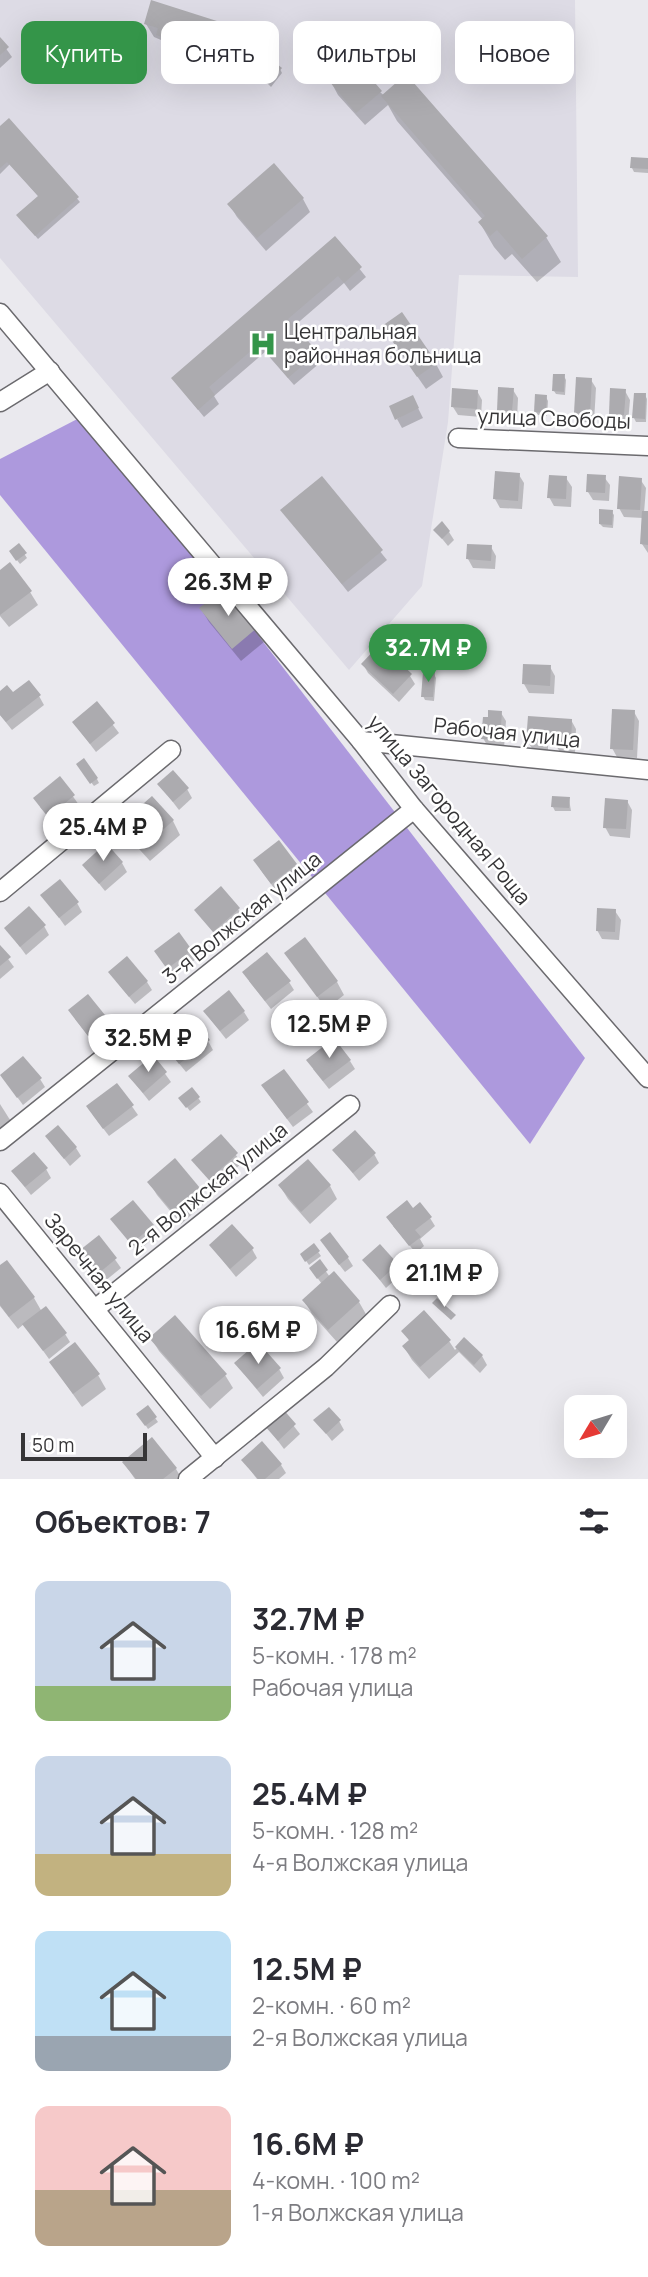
<!DOCTYPE html>
<html lang="ru">
<meta charset="utf-8">
<style>
:root{--surface:#fff;--page:#f2f2f3;--text:#2b2b33;--muted:#7c7c81;--accent:#349549}
body{margin:0;font-family:Manrope,sans-serif;background:var(--page);color:var(--text);height:100vh;display:flex;flex-direction:column;font-size:26px;white-space:nowrap}
*{box-sizing:border-box;margin:0}
p{font-size:23px;color:var(--muted)}
.icon{flex:none;width:38px;height:38px;fill:none;stroke:currentColor;stroke-width:2;stroke-linecap:round;stroke-linejoin:round}
.map{position:relative;height:1479px;overflow:hidden}
.panel{display:flex;flex-direction:column;background:var(--surface);flex:1}
.panel>*{flex:none}
.guide{position:absolute;left:21px;top:21px;width:607px;height:63px;display:flex;gap:14px}
.needle{width:46px;rotate:232deg}
.buttons{position:absolute;left:564px;top:1395px;display:grid;gap:14px}
.buttons a{display:grid;place-items:center;width:63px;height:63px;border-radius:14px;background:var(--surface);box-shadow:0 7px 28px #0002;font-size:35px}
.scale{position:absolute;left:21px;bottom:18px;width:126px;box-sizing:border-box;padding-left:7px;border:4px solid #363537;border-top:0;font-size:19px;line-height:24px;white-space:nowrap;color:#363537;-webkit-text-stroke:5px #fff;paint-order:stroke}
.price{position:absolute;translate:-50% -60px;padding:0 16px;border-radius:24px;background:#fff;color:#222;font-size:23px;line-height:46px;filter:drop-shadow(0 2px 4px #0008)}
.price::after{content:'';position:absolute;left:50%;top:42px;width:21px;height:16px;margin-left:-10px;background:inherit;clip-path:polygon(0 0,100% 0,50% 100%)}
.price.active{background:var(--accent);color:#fff}
ul{padding:0;list-style:none}
li{display:flex;align-items:center;gap:21px;height:175px;padding:0 35px}
li span{display:grid;place-items:center;flex:none;width:196px;height:140px;border-radius:14px;color:#555}
li>.icon{margin-inline-start:auto}
span .icon{width:84px;height:84px;fill:#fffc;stroke-width:1}
li b{font-size:30px}
h2{display:flex;justify-content:space-between;align-items:center;height:84px;padding:0 35px;font-size:30px}
.tag{padding:0 24px;border-radius:14px;background:var(--surface);box-shadow:0 7px 28px #0002;font-size:24px;line-height:63px}
.tag.active{background:var(--accent);color:#fff}
.map>svg:first-child{display:block}
.built{fill:#dddbe5}
.forest{fill:#ad99dd}
.shadow{fill:#0003}
.building{fill:#acabaf}
.lines{fill:none;stroke-linecap:round;stroke-linejoin:round}
.minor-casing{stroke:#6b6a6e;stroke-width:21}
.minor{stroke:#fff;stroke-width:18}
.labels{text-anchor:middle;stroke-width:5;stroke-linejoin:round;paint-order:stroke}
.poi-label{font-size:21px;fill:#363537;stroke:#fff;text-anchor:start}
.street-label{font-size:21px;fill:#363537;stroke:#fff}
</style>
<div class="map">
<svg width="648" height="1479" viewBox="0 0 648 1479">
<rect width="100%" height="100%" fill="#eae9ee"/>
<!-- built -->
<path class="built" d="M0,0H575L578,277L459,275L448,422L422,586L349,670L0,258Z"/>
<!-- forest -->
<path class="forest" d="M87,414L585,1058L530,1144L0,495V459Z"/>
<!-- shadow -->
<g class="shadow">
<path d="M146,24L241,30L249,44L246,54L238,52L234,62L184,47L182,53L166,48L161,40L154,37Z"/>
<path d="M0,40L12,57L0,68Z"/>
<path d="M280,69L282,73L271,87L260,76Z"/>
<path d="M331,82L380,92L546,237L561,262L537,282L512,254L505,260L494,247L480,223L483,220L397,121L388,105L365,125L338,95Z"/>
<path d="M9,120L80,202L38,239L21,219L39,197L10,164L0,174V128Z"/>
<path d="M648,160V173L634,172L632,168Z"/>
<path d="M303,199L310,212L266,251L237,217L229,204Z"/>
<path d="M335,238L366,277L350,291L344,283L293,327L321,362L294,385L265,352L214,396L219,404L204,417L173,379Z"/>
<path d="M392,340L436,364L443,377L426,389Z"/>
<path d="M564,376L566,380L565,395L556,394L554,391Z"/>
<path d="M591,380L596,388L594,422H581L576,413Z"/>
<path d="M513,390L518,398L517,420L504,419L499,410Z"/>
<path d="M477,391L482,400L481,417L458,415L453,407Z"/>
<path d="M625,391L630,400L628,423L616,422L611,413Z"/>
<path d="M645,395L647,399L646,422H636L634,418Z"/>
<path d="M546,397L548,401L547,416L538,415L536,412Z"/>
<path d="M417,406L423,418L402,428L397,419Z"/>
<path d="M519,475L524,483L522,509L500,508L495,499Z"/>
<path d="M604,477L610,485L609,501L593,500L588,492Z"/>
<path d="M321,478L387,560L348,592L282,510Z"/>
<path d="M566,478L572,487L571,507L554,506L549,497Z"/>
<path d="M640,479L646,488L644,513H648V553L642,544L643,518L624,517L619,508Z"/>
<path d="M611,511L614,515L613,528L603,527L600,524Z"/>
<path d="M435,530L449,532L454,540L448,546Z"/>
<path d="M19,546L27,558L20,564L13,555Z"/>
<path d="M491,547L496,556L495,569L473,568L468,559Z"/>
<path d="M0,572L30,592L38,605L9,627L0,616Z"/>
<path d="M201,609L256,629L264,642L241,661L209,622Z"/>
<path d="M363,664L410,676L415,684L399,702L368,673Z"/>
<path d="M550,667L555,676L554,694L529,693L524,684Z"/>
<path d="M434,674L436,678L434,701L425,700L423,696Z"/>
<path d="M0,693L39,696L44,705L12,730L0,715Z"/>
<path d="M97,704L119,733L96,752L74,723Z"/>
<path d="M634,712L639,721L637,758L617,757L612,748Z"/>
<path d="M501,713L506,721L504,748L488,747L483,738Z"/>
<path d="M571,720L576,729L575,753L560,752L555,744H548V751L533,750L528,742Z"/>
<path d="M80,768L97,779L99,783L94,786Z"/>
<path d="M60,778L79,805L55,824L40,807Z"/>
<path d="M159,784L187,789L192,798L179,810Z"/>
<path d="M152,798L173,821L180,835L150,861L129,838L122,825Z"/>
<path d="M569,799L571,811H555L553,807Z"/>
<path d="M627,801L632,810L630,838L610,836L605,827Z"/>
<path d="M122,863L127,872L105,891L84,865Z"/>
<path d="M295,865L300,874L277,892L260,869Z"/>
<path d="M43,895L77,903L82,912L65,926Z"/>
<path d="M238,909L243,918L219,939L196,910Z"/>
<path d="M615,911L621,920L619,940L602,939L597,930Z"/>
<path d="M44,926L49,935L26,955L6,928Z"/>
<path d="M0,948L14,967L0,979Z"/>
<path d="M191,951L196,959L174,976L161,960Z"/>
<path d="M287,954L337,982L344,995L326,1009Z"/>
<path d="M116,981L147,982L152,990L135,1004Z"/>
<path d="M249,981L289,982L294,990L271,1009Z"/>
<path d="M244,1012L249,1020L226,1039L211,1020Z"/>
<path d="M75,1019L107,1021L112,1029L95,1044Z"/>
<path d="M208,1041L213,1050L186,1072L169,1051Z"/>
<path d="M153,1057L171,1082L149,1101L130,1077Z"/>
<path d="M350,1061L355,1069L329,1089L313,1069Z"/>
<path d="M283,1071L313,1112L293,1127L269,1095Z"/>
<path d="M2,1076L40,1079L45,1087L23,1105Z"/>
<path d="M117,1085L138,1115L109,1136L93,1115Z"/>
<path d="M192,1089L201,1102L190,1111L183,1102Z"/>
<path d="M0,1104L12,1123L0,1133Z"/>
<path d="M221,1136L242,1163L215,1187L194,1160Z"/>
<path d="M47,1137L76,1148L81,1156L70,1166Z"/>
<path d="M334,1150L374,1154L379,1163L359,1181Z"/>
<path d="M46,1169L51,1178L31,1195L13,1172Z"/>
<path d="M149,1182L198,1189L206,1202L181,1224L157,1195Z"/>
<path d="M280,1186H330L337,1199L310,1224L288,1199Z"/>
<path d="M430,1218L435,1226L420,1239L424,1246L416,1253L393,1226Z"/>
<path d="M112,1219L153,1226L158,1234L137,1252Z"/>
<path d="M99,1237L121,1268L105,1281L88,1259Z"/>
<path d="M211,1246L252,1249L257,1258L236,1277Z"/>
<path d="M314,1246L321,1256L309,1265L302,1255Z"/>
<path d="M327,1249L348,1258L353,1266L345,1272Z"/>
<path d="M364,1260L396,1266L401,1274L386,1288Z"/>
<path d="M319,1262L330,1277L334,1274L359,1302L367,1316L337,1342L312,1314L304,1300L322,1284L313,1272Z"/>
<path d="M0,1267L34,1298L42,1312L65,1334L70,1342L49,1359L24,1324L18,1329L0,1306Z"/>
<path d="M404,1331L449,1341L455,1350L464,1340L482,1356L487,1365L480,1373L459,1352L429,1379L412,1360L404,1347L410,1342Z"/>
<path d="M151,1338L225,1375L233,1388L210,1409L159,1351Z"/>
<path d="M51,1363L98,1375L106,1389L82,1407Z"/>
<path d="M236,1364L279,1369L284,1378L263,1397Z"/>
<path d="M148,1408L158,1422L148,1429L141,1418Z"/>
<path d="M282,1411L300,1434L284,1449L266,1425Z"/>
<path d="M316,1421H339L344,1430L332,1441Z"/>
<path d="M243,1460L281,1465L286,1473L279,1479H257Z"/>
<path d="M124,1463L176,1469L182,1479H135Z"/>
</g>
<!-- building -->
<g class="building">
<path d="M151,0L242,29L238,41L230,39L227,50L177,34L174,41L156,35L158,28L144,24Z"/>
<path d="M0,37L9,47L0,55Z"/>
<path d="M271,59L282,68L268,84L258,76Z"/>
<path d="M354,59L382,91L356,113L329,81Z"/>
<path d="M406,74L548,236L522,259L497,230L490,236L478,222L485,216L381,96Z"/>
<path d="M9,118L79,197L35,236L16,215L38,196L7,162L0,168V126Z"/>
<path d="M631,157L648,158V169L630,168Z"/>
<path d="M274,163L304,198L257,238L227,204Z"/>
<path d="M335,236L362,267L344,283L338,276L288,319L318,352L288,378L259,344L209,387L215,395L198,410L171,378Z"/>
<path d="M402,312L437,363L417,377L382,326Z"/>
<path d="M553,374H565L564,392L552,391Z"/>
<path d="M576,377L592,378L590,414L574,413Z"/>
<path d="M498,387L514,388L512,411H497Z"/>
<path d="M452,388L478,390L477,409L451,407Z"/>
<path d="M610,388L626,389L624,415L609,414Z"/>
<path d="M634,393H646L645,419L632,418Z"/>
<path d="M535,394L547,395L546,413L534,412Z"/>
<path d="M413,395L419,408L395,420L389,406Z"/>
<path d="M495,471L520,473L518,501L493,499Z"/>
<path d="M587,474L606,475L605,493L586,492Z"/>
<path d="M549,475L567,476L566,499L547,498Z"/>
<path d="M322,476L383,550L342,584L280,510Z"/>
<path d="M619,476L642,478L640,510L617,509Z"/>
<path d="M599,509L613,510L612,525L599,524Z"/>
<path d="M642,511H648V545L640,544Z"/>
<path d="M442,521L450,531L442,539L433,530Z"/>
<path d="M19,543L27,553L16,561L9,551Z"/>
<path d="M467,544L492,545L491,561L466,559Z"/>
<path d="M10,562L32,591L0,615V570Z"/>
<path d="M225,588L257,628L232,649L199,608Z"/>
<path d="M380,644L412,674L393,694L361,664Z"/>
<path d="M523,664L551,665L550,686L522,684Z"/>
<path d="M423,672H435L433,697H421Z"/>
<path d="M29,680L41,695L6,722L0,715V691L7,685L13,692Z"/>
<path d="M97,701L115,723L90,744L72,722Z"/>
<path d="M612,709L635,710L633,750L610,749Z"/>
<path d="M488,710L502,711L500,740L481,739L483,717H488Z"/>
<path d="M528,716L572,719L571,744H553V736H544V743L526,742Z"/>
<path d="M84,758L98,778L90,784L76,764Z"/>
<path d="M173,770L189,788L173,802L157,784Z"/>
<path d="M60,776L75,795L48,817L33,798Z"/>
<path d="M152,796L174,820L141,849L119,825Z"/>
<path d="M552,796L570,797L569,808L551,807Z"/>
<path d="M605,798L628,800L626,829L603,828Z"/>
<path d="M279,840L297,864L271,884L253,860Z"/>
<path d="M106,843L123,862L99,884L82,865Z"/>
<path d="M60,879L79,902L59,918L40,895Z"/>
<path d="M221,886L240,908L213,932L194,910Z"/>
<path d="M29,906L46,925L20,947L4,928Z"/>
<path d="M597,908L616,909L615,932L596,931Z"/>
<path d="M179,932L192,950L167,969L154,951Z"/>
<path d="M305,937L338,981L317,997L284,953Z"/>
<path d="M0,945L11,957L0,966Z"/>
<path d="M267,952L291,981L265,1001L242,972Z"/>
<path d="M127,956L148,981L129,997L108,972Z"/>
<path d="M229,990L245,1011L220,1031L203,1011Z"/>
<path d="M88,994L109,1020L88,1036L68,1010Z"/>
<path d="M192,1017L210,1040L179,1064L161,1042Z"/>
<path d="M334,1038L351,1060L323,1081L306,1060Z"/>
<path d="M153,1055L167,1072L143,1093L128,1076Z"/>
<path d="M23,1056L42,1078L17,1098L0,1075Z"/>
<path d="M284,1069L309,1102L287,1119L261,1085Z"/>
<path d="M117,1083L134,1105L103,1129L86,1106Z"/>
<path d="M192,1087L200,1097L186,1108L178,1098Z"/>
<path d="M58,1125L77,1147L64,1159L45,1136Z"/>
<path d="M355,1130L376,1153L353,1173L332,1150Z"/>
<path d="M221,1134L238,1153L209,1180L191,1160Z"/>
<path d="M34,1152L48,1168L25,1187L11,1171Z"/>
<path d="M175,1158L200,1188L172,1211L147,1182Z"/>
<path d="M308,1159L331,1185L301,1212L278,1185Z"/>
<path d="M133,1200L154,1225L131,1244L110,1219Z"/>
<path d="M407,1200L413,1208L420,1202L432,1217L415,1230L421,1237L409,1246L386,1217Z"/>
<path d="M232,1224L254,1248L230,1269L209,1245Z"/>
<path d="M330,1232L349,1257L339,1265L320,1240Z"/>
<path d="M99,1235L117,1258L99,1273L80,1250Z"/>
<path d="M314,1243L320,1251L305,1262L300,1254Z"/>
<path d="M380,1244L398,1264L380,1280L362,1260Z"/>
<path d="M320,1259L328,1270L317,1279L309,1268Z"/>
<path d="M7,1260L35,1297L9,1317L0,1305V1265Z"/>
<path d="M334,1271L360,1301L328,1330L302,1300Z"/>
<path d="M437,1298L456,1315L451,1320L432,1303Z"/>
<path d="M46,1306L67,1333L43,1351L22,1324Z"/>
<path d="M424,1310L451,1340L420,1367L402,1346L409,1340L401,1331Z"/>
<path d="M175,1315L227,1374L201,1396L149,1338Z"/>
<path d="M464,1337L483,1355L474,1365L455,1347Z"/>
<path d="M75,1342L100,1374L73,1394L49,1362Z"/>
<path d="M258,1342L281,1368L257,1389L234,1363Z"/>
<path d="M148,1405L157,1417L145,1426L136,1414Z"/>
<path d="M329,1407L341,1420L326,1434L313,1420Z"/>
<path d="M282,1408L296,1424L278,1441L264,1425Z"/>
<path d="M152,1437L177,1468L163,1479H136L122,1462Z"/>
<path d="M262,1441L282,1464L265,1479H258L241,1460Z"/>
</g>
<g class="lines">
<!-- minor casing -->
<g class="minor-casing">
<g id="minor">
<path d="M0,313L361,741L414,809L648,1078"/>
<path d="M0,402L50,371"/>
<path d="M458,438L648,446"/>
<path d="M361,741L648,770"/>
<path d="M0,892L171,750"/>
<path d="M0,1141L414,809"/>
<path d="M0,1193L215,1458"/>
<path d="M95,1309L350,1105"/>
<path d="M188,1479L326,1367L390,1305"/>
</g>
</g>
<!-- minor -->
<use href="#minor" class="minor"/>
</g>
<!-- icons -->
<defs>
<g id="hospital-bare" transform="scale(2.1)"><path d="M-5-5h3v3.5h4V-5h3V5h-3V1.5h-4V5h-3Z" fill="#349549" stroke="#fff" stroke-width="2.5" paint-order="stroke"/></g>
</defs>
<g fill-rule="evenodd">
<use href="#hospital-bare" x="263" y="344"/>
</g>
<g class="labels">
<!-- poi labels -->
<g class="poi-label">
<text x="284" y="339">Центральная<tspan x="284" dy="24">районная больница</tspan></text>
</g>
<!-- street labels -->
<g class="street-label">
<text transform="translate(554 419) rotate(2)" y="7">улица Свободы</text>
<text transform="translate(507 733) rotate(6)" y="7">Рабочая улица</text>
<text transform="translate(449 810) rotate(50)" y="7">улица Загородная Роща</text>
<text transform="translate(242 918) rotate(-39)" y="7">3-я Волжская улица</text>
<text transform="translate(208 1189) rotate(-39)" y="7">2-я Волжская улица</text>
<text transform="translate(99 1278) rotate(51)" y="7">Заречная улица</text>
</g>
</g>
</svg>
<div class="buttons">
<a><svg class="needle" viewBox="-14 -14 28 28"><path d="M0-13l5 13h-10z" fill="#e53935"/><path d="M0 13l5-13h-10z" fill="#7c7c81"/></svg></a>
</div>
<div class="scale">50 m</div>
<b class="price" style="left:228px;top:618px">26.3M ₽</b>
<b class="price active" style="left:428px;top:684px">32.7M ₽</b>
<b class="price" style="left:103px;top:863px">25.4M ₽</b>
<b class="price" style="left:329px;top:1060px">12.5M ₽</b>
<b class="price" style="left:148px;top:1074px">32.5M ₽</b>
<b class="price" style="left:444px;top:1309px">21.1M ₽</b>
<b class="price" style="left:258px;top:1366px">16.6M ₽</b>
<div class="guide">
<a class="tag active">Купить</a>
<a class="tag">Снять</a>
<a class="tag">Фильтры</a>
<a class="tag">Новое</a>
</div>
</div>
<section class="panel">
<h2>Объектов: 7<svg class="icon" aria-label="filters" viewBox="0 0 24 24"><path d="M4 7h16M4 17h16"/><circle cx="9" cy="7" r="2"/><circle cx="15" cy="17" r="2"/></svg></h2>
<ul>
<li><span style="background:linear-gradient(#c9d6e8 75%,#8fb573 0)"><svg class="icon" aria-label="home" viewBox="0 0 24 24"><path d="M3 11l9-7 9 7M6 9v11h12V9"/></svg></span><div><b>32.7M ₽</b><p>5-комн. · 178 m²</p><p>Рабочая улица</p></div></li>
<li><span style="background:linear-gradient(#c9d6e8 70%,#c2b280 0)"><svg class="icon" aria-label="home" viewBox="0 0 24 24"><path d="M3 11l9-7 9 7M6 9v11h12V9"/></svg></span><div><b>25.4M ₽</b><p>5-комн. · 128 m²</p><p>4-я Волжская улица</p></div></li>
<li><span style="background:linear-gradient(#bfe0f5 75%,#9aa5b1 0)"><svg class="icon" aria-label="home" viewBox="0 0 24 24"><path d="M3 11l9-7 9 7M6 9v11h12V9"/></svg></span><div><b>12.5M ₽</b><p>2-комн. · 60 m²</p><p>2-я Волжская улица</p></div></li>
<li><span style="background:linear-gradient(#f6c9c9 60%,#b9a48a 0)"><svg class="icon" aria-label="home" viewBox="0 0 24 24"><path d="M3 11l9-7 9 7M6 9v11h12V9"/></svg></span><div><b>16.6M ₽</b><p>4-комн. · 100 m²</p><p>1-я Волжская улица</p></div></li>
</ul>
</section>
